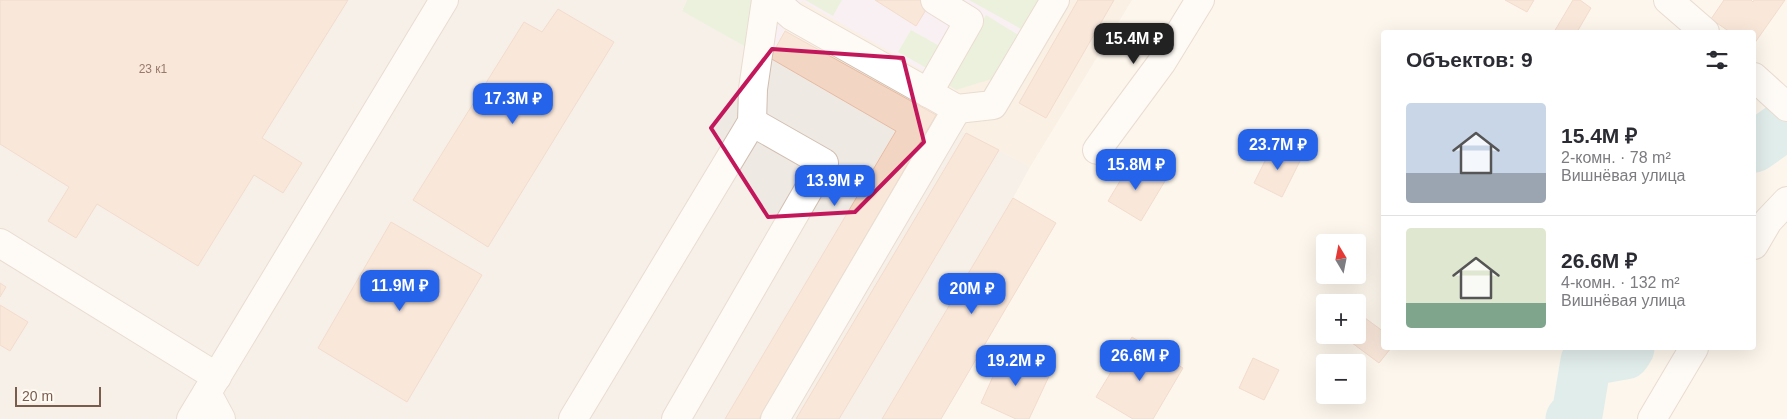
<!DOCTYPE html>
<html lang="ru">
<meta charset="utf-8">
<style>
:root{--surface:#fff;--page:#f2f2f3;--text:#2b2b33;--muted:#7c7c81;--line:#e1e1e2;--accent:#2563eb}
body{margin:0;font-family:Arial,sans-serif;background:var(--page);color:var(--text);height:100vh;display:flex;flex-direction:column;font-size:19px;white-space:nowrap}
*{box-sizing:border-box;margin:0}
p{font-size:16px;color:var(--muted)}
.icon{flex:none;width:28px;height:28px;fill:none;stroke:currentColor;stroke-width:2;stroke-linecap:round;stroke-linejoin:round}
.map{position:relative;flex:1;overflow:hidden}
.panel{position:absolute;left:1381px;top:30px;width:375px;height:320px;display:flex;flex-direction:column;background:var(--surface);border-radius:5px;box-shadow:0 5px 20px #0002}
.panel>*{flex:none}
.needle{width:32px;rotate:350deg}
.controls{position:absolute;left:1316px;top:234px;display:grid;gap:10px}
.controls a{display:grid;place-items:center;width:50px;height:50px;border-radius:5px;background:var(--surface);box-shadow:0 5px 20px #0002;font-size:25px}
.scale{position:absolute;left:15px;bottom:12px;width:86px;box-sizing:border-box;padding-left:5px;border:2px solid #7a5c4d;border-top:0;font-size:14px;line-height:18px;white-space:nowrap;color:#7a5c4d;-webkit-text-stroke:4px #fffaf3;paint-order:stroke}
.price{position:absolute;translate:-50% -42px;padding:0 11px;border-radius:10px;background:var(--accent);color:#fff;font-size:16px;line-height:32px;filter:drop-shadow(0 1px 2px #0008)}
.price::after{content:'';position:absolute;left:50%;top:30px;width:15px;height:11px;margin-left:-8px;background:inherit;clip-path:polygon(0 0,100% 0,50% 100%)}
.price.current{background:#222;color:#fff}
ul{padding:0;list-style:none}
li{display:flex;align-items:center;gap:15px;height:125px;padding:0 25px}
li+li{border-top:1px solid var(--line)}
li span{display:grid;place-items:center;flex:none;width:140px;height:100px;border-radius:5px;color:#555}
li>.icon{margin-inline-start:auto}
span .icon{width:60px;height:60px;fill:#fffc;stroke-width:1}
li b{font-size:21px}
h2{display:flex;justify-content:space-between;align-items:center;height:60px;padding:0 25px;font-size:21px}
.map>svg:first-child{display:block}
.residential{fill:#f5e8da}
.industrial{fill:#efe9e4}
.education{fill:#f3e8fa}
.green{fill:#d8ecc9}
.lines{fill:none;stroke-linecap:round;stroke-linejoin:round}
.river{stroke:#bfe3e8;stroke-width:51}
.building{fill:#f3d5c3;stroke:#e6bba3}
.minor-casing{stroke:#d1beb0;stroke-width:30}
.minor{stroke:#fff;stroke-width:28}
.marked{fill:none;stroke:#c2185b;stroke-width:4;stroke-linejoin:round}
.labels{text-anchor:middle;stroke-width:4.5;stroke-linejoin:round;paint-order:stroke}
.number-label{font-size:12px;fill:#987a6a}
</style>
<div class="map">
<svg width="1787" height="419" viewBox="0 0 1787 419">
<rect width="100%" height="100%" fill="#fdf6ec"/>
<!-- residential -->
<path class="residential" d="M687,0H1132L1030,167L966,133L785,31Z"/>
<!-- industrial -->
<path class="industrial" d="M0,0H687L682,10L770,58L785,31L966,133L1030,167L1013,198L1056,223L941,419H0Z"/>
<!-- education -->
<path class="education" d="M687,0H1039L1020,36L956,90L802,1L792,16L770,58L682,11Z"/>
<!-- green -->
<g class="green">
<path d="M687,0H754L746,47L682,11Z"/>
<path d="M805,0H842L833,16Z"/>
<path d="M969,0H1040L1021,29Z"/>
<path d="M986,15L1020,36L995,78L956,90L945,83Z"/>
<path d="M911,30L943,48L930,70L898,52Z"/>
</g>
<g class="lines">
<!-- river -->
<g class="river">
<path d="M1754,147L1787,124"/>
<path d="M1571,419L1577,415L1586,361L1625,354L1629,348"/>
</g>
</g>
<!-- building -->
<g class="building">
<path d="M0,0H348L262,138L302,163L283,193L254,175L198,266L97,204L76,238L48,221L69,187L0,144Z"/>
<path d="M875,0H932L916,26Z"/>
<path d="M1078,0H1114L1046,118L1019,103Z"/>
<path d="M1505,0H1534L1527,12Z"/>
<path d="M1573,0H1580L1591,8L1577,32H1554Z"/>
<path d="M1724,0H1751L1753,2L1754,0H1785L1754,44V32H1730L1711,19Z"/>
<path d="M558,9L614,42L488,247L413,200L524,22L542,32Z"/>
<path d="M785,31L936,115L759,419H725L896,131L770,58Z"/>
<path d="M966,133L999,150L839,419H796Z"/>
<path d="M1273,145L1301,159L1282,197L1254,183Z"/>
<path d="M1132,161L1165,181L1141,221L1108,201Z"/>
<path d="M1013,198L1056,223L941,419H882Z"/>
<path d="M391,222L482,275L407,402L318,348Z"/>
<path d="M0,283L6,287L0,297Z"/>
<path d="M0,305L28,322L10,351L0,345Z"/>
<path d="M1361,315L1384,332V348H1391L1379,363L1344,337L1346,335H1358V320Z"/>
<path d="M1132,337L1183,368L1153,419H1133L1096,397Z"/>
<path d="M1005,350L1051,372L1029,419H1016L981,403Z"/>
<path d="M1253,358L1279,370L1264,400L1239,388Z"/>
</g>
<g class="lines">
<!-- minor casing -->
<g class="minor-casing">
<g id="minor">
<path d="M774,0L792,16L957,109L993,105L1055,0"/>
<path d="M1668,0L1705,32"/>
<path d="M1754,77L1787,107"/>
<path d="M928,93L969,21L935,0"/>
<path d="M1097,150L1162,62L1200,0"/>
<path d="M0,243L217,377"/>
<path d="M1754,245L1768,221L1787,201"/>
<path d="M207,393L221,419"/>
<path d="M191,419L444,0"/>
<path d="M573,419L752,122L753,89L766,0"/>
<path d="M676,419L824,163L752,122"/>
<path d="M775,419L957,109"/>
<path d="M1652,419L1694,348"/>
</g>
</g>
<!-- minor -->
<use href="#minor" class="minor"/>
</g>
<!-- marked area -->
<path d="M0 0H1787V419H0ZM772,49L903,58L924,142L855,212L768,217L711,128Z" fill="#fdf6ec" fill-opacity=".55" fill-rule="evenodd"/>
<path class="marked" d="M772,49L903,58L924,142L855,212L768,217L711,128Z"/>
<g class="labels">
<!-- number labels -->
<g class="number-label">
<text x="153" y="73">23 к1</text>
</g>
</g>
</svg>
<div class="controls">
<a><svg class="needle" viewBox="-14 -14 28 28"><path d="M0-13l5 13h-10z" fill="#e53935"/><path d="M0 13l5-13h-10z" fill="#7c7c81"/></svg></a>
<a>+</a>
<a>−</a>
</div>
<div class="scale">20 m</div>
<b class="price current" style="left:1134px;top:65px">15.4M ₽</b>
<b class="price" style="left:513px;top:125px">17.3M ₽</b>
<b class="price" style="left:1278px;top:171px">23.7M ₽</b>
<b class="price" style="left:1136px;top:191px">15.8M ₽</b>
<b class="price" style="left:835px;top:207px">13.9M ₽</b>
<b class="price" style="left:400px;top:312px">11.9M ₽</b>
<b class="price" style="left:972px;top:315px">20M ₽</b>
<b class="price" style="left:1140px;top:382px">26.6M ₽</b>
<b class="price" style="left:1016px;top:387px">19.2M ₽</b>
<section class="panel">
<h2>Объектов: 9<svg class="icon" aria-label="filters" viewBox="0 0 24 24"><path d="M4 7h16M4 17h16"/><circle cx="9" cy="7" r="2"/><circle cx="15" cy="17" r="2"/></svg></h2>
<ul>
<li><span style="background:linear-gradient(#c9d6e8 70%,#9aa5b1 0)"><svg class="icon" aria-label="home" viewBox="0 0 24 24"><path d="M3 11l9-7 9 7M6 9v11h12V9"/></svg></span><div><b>15.4M ₽</b><p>2-комн. · 78 m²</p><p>Вишнёвая улица</p></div></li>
<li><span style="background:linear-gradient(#dfe7d0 75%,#7fa58c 0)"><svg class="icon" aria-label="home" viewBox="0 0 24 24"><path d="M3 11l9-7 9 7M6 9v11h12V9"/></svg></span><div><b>26.6M ₽</b><p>4-комн. · 132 m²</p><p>Вишнёвая улица</p></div></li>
</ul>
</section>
</div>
